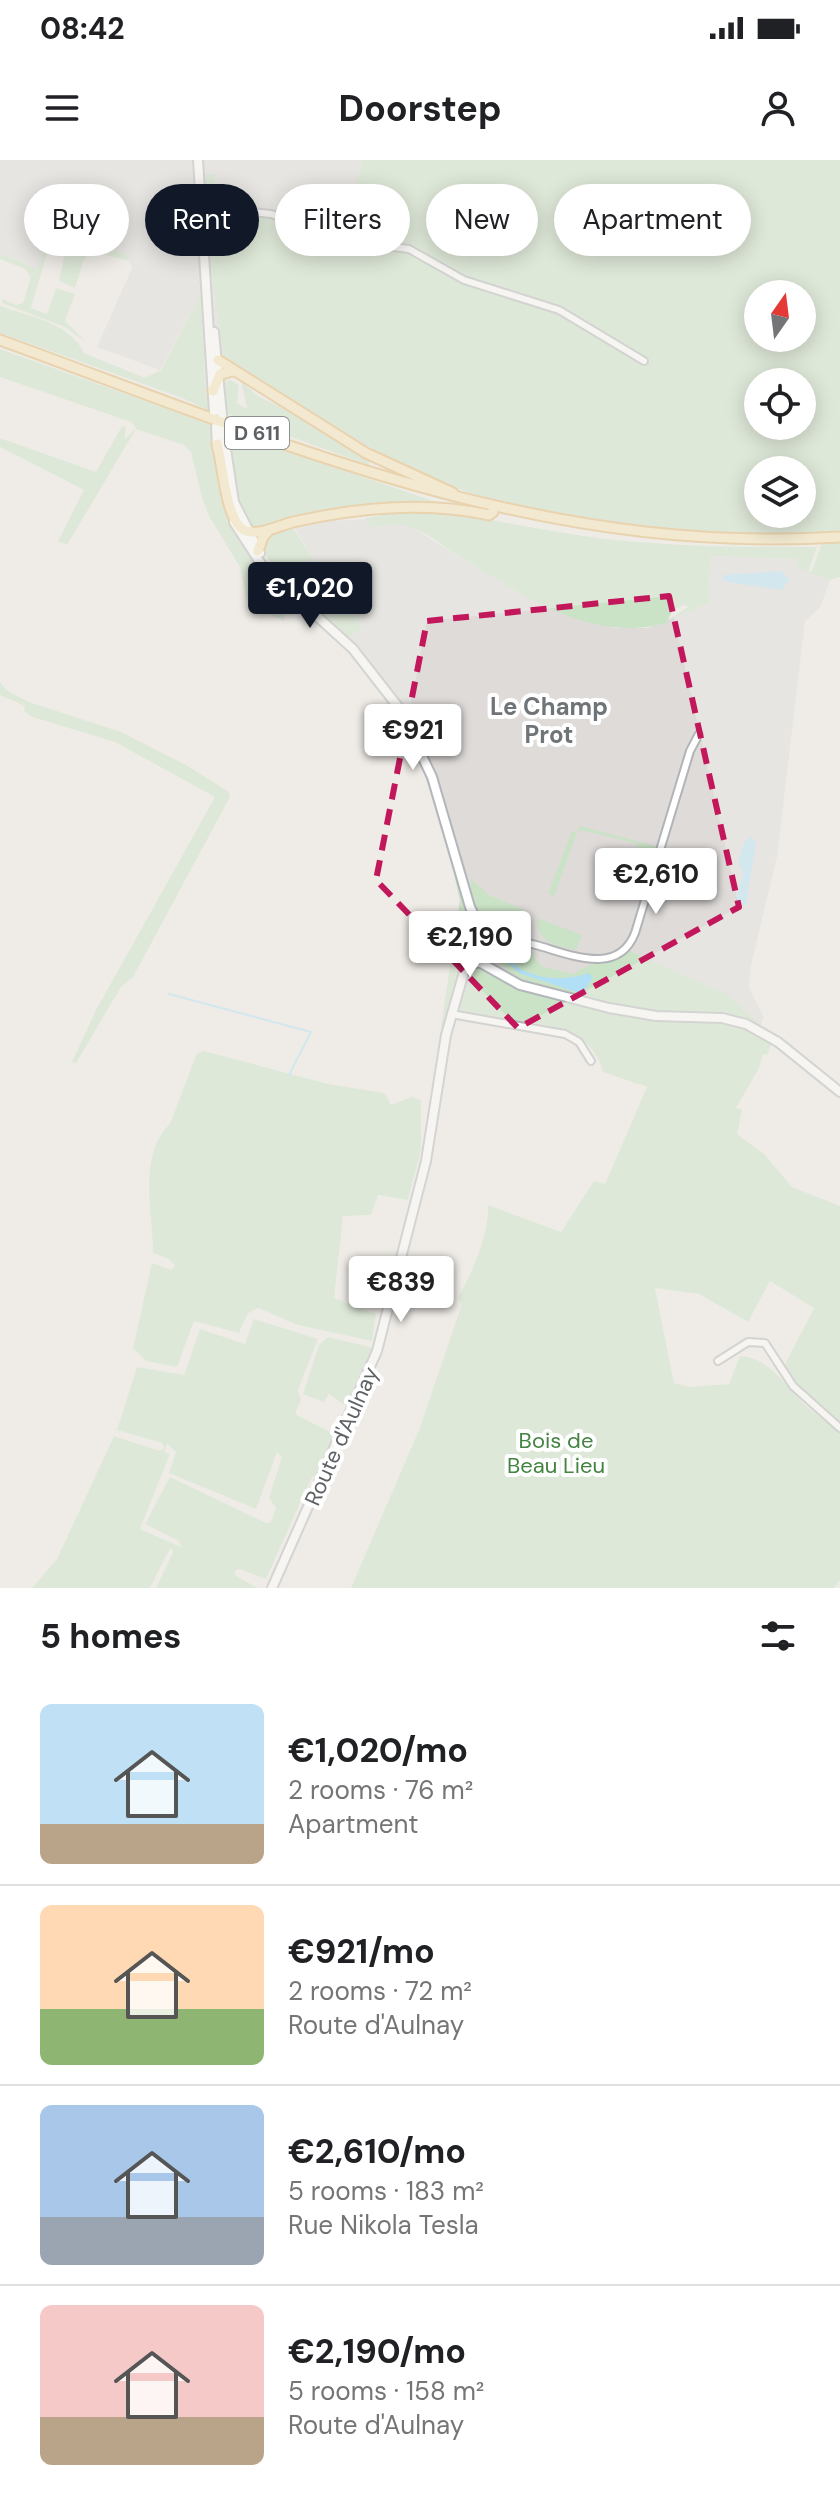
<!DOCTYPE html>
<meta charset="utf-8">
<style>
:root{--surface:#fff;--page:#f6f6f6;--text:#202124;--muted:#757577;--line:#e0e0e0;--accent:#111827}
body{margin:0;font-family:"DM Sans",sans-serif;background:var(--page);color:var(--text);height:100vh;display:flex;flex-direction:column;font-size:30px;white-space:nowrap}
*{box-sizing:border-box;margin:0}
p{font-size:26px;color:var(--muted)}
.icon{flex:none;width:44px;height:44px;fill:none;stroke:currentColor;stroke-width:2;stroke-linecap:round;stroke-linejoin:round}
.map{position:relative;height:1428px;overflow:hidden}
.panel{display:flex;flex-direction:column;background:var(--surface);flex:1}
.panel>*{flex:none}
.hud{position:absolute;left:24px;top:24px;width:792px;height:72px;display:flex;gap:16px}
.needle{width:52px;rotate:14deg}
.controls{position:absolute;left:744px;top:120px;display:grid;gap:16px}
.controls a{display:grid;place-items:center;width:72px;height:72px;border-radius:50%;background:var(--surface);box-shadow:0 4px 20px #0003;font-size:40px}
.price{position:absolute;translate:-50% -68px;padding:0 18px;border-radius:8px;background:#fff;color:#222;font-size:26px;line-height:52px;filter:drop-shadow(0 2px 4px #0008)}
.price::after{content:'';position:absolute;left:50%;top:48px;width:24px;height:18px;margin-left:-12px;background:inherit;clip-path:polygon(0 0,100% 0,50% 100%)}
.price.on{background:var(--accent);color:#fff}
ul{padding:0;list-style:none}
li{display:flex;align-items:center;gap:24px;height:200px;padding:0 40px}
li+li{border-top:2px solid var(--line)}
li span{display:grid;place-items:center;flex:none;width:224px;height:160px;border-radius:12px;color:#555}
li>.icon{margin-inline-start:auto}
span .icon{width:96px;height:96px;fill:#fffc;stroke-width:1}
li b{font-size:34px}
h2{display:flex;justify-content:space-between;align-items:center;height:96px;padding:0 40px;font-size:34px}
.tag{padding:0 28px;border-radius:36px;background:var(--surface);box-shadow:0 4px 20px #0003;font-size:28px;line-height:72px}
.tag.on{background:var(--accent);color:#fff}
.status{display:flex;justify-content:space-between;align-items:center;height:56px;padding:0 40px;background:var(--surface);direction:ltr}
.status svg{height:22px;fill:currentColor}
header{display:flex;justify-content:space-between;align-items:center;height:104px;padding:0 40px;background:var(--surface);font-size:36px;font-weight:700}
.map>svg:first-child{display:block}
.industrial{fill:#dedbd9}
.green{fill:#cae3c6;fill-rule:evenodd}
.water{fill:#b0dff6}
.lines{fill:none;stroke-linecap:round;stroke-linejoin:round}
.stream{stroke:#b0dff6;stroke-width:2}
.street-casing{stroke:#b2b4b7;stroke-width:10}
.secondary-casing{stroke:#b3b6ba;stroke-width:12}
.primary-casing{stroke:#e2b36c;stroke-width:13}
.street{stroke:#fff;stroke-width:6}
.secondary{stroke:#fff;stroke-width:8}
.primary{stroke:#f6e4b4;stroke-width:9}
.marked{fill:none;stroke:#c2185b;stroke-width:6;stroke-dasharray:16 10;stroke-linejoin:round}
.labels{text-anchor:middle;stroke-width:8;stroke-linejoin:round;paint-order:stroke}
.shield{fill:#fff;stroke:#8e9193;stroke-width:2}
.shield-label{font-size:20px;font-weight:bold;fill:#5e6265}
.street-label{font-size:22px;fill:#5e6265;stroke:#fff}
.park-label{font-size:22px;fill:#448340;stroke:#fff}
.neighbourhood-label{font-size:24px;font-weight:bold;fill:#6f7477;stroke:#fff}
</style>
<div class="status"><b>08:42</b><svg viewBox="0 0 49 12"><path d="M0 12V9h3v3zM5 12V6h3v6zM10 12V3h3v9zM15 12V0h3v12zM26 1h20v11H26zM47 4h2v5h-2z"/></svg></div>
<header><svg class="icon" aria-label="menu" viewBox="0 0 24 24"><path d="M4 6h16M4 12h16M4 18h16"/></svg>Doorstep<svg class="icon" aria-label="person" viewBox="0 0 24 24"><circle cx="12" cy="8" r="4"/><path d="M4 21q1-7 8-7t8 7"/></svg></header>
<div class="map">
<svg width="840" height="1428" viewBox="0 0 840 1428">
<rect width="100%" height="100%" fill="#efece7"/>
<!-- industrial -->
<g class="industrial">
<path d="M0,0H363L337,78L276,59L210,85L227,221L228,244L225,256L210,251L205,235L203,131L160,210L97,187L132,108L126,94L52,71L37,109L0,93Z"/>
<path d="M405,357L424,375L516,431L565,454L615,468H648L709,443L710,396L798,399V409L817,413L830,420L820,448L805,461L777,697L751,805L749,827L764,857L758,873L767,895L759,890L467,853L444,846L460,741L454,709L432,634L411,580L384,539L347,491L301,450L316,403L294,367L331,361Z"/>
</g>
<!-- green -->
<g class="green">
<path d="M363,0H840V417L830,420L811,413L825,375C683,376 530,369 401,304C340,273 283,232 224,197L211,111L212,52L276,59L337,77L270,52L211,44L204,38L207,37L205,15L212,13L218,31L237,41L305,58L312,55L343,60ZM758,134H802V178H758ZM758,222H802V266H758ZM758,310H802V354H758Z"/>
<path d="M52,71L126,94L129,101L91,91L84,99L75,128L59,121L67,84L60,78L49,87L31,148L47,154L56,128L75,134L65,161L87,183L65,167L2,143V139L16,145L23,143L31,117L25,109L0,99V93L37,109Z"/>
<path d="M203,131L205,235L210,251L180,237L0,173V146C28,156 71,163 84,193L145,218L161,210Z"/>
<path d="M0,189L213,265C218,352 231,384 295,443L285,453L284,461L254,447L246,438L240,407L210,358L202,338L191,292L184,285L136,269L67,385L58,381L84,330L0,287V278L96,312L122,266L126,267L125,279L136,268L131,262L0,217Z"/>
<path d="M229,219L239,225L237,243L247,249L241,221L258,236L295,254L369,302V305L227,254L225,228Z"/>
<path d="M226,270L436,342L294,359L253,368L247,365L237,340Z"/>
<path d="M414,350C472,354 526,368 584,376C661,387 739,387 817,387L808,412L798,409V399L710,396L709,443L670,459L688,447L685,445L673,450L666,463C590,485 517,432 456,394C441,385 425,371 408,366C396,363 384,366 371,368L365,358Z"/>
<path d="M292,366L316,403L303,432L276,410L264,392L270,375Z"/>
<path d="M326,396L362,469L350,477L308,440Z"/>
<path d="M0,522L6,530L29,542L121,572L186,605L229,632L230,637L133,817L121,827L76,903L72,902L96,850L215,637L115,582L32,557L24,551L25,546L0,535Z"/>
<path d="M580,666L655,686L653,693L637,688L638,684L582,670L577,672L554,736L548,734L572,671L577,672Z"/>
<path d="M448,686L463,730L465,760L457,780L460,810L444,868H441L460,741Z"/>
<path d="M470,718L489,735L524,750L528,762L525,775L485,770L474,748Z"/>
<path d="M537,758L582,775L576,790C556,785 537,784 537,758Z"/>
<path d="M512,784L529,789L541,806L572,814L590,805L608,802L629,791L725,833L761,865C753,865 745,860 737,859C684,852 522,848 496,796L497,791Z"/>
<path d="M478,808H486L518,827L610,851L717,861L744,866L772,882L767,895L763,894L759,908L736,948L742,950L737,974L765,995L792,1027L840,1046V1263L795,1223L784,1206L814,1148L770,1121L748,1162L699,1134L655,1128L674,1223L689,1227L729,1224L740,1196C767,1197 783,1222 800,1240C812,1252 827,1262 840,1272V1420L834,1428H351L419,1270L462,1144L458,1138C472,1111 489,1077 488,1045L561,1072L594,1021L605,1024L647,927L603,912C585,846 506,873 460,850L468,823Z"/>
<path d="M204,891L328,924L385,933L391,945L411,937L421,940V990L408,1040L378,1035L371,1055L343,1056L334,1138L376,1154L372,1181L298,1165L258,1148L248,1153L239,1173L194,1161L177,1207L146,1201L133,1188L152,1103L171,1110L175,1106L169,1099L153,1093C153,1052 137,996 170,964L197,893Z"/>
<path d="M254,1159L318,1179L298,1230L301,1240L295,1254L338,1276L318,1319L313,1316L310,1321L266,1419L240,1409L235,1411L236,1416L258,1428H156L173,1392L171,1387L150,1428H32L57,1399L114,1276L160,1291L164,1288L162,1283L117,1270L137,1207L184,1215L200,1169L245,1184ZM167,1284L176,1292L169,1313L256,1349L277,1292L282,1297L269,1338L276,1348L271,1362L266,1363L170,1317L145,1364L179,1381L181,1387L140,1369L170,1294L164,1292Z"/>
<path d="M328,1177L374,1188L349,1248L329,1234L324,1242L303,1234L319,1185Z"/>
</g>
<!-- water -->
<g class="water">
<path d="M781,411L789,420L782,430L723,421V415Z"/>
<path d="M752,677L756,683L746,744L742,746L736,741L743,713L738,702L745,681Z"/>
<path d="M510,801C530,820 565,822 589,813L593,818L582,834L519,813L507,802Z"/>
</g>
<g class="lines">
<!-- stream -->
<path class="stream" d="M169,834L311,872L289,915"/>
<!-- street casing -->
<g class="street-casing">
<g id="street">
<path d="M201,47L271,54L369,84L409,89L464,120L559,150L644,201"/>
<path d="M487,775C503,778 519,780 536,785C569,794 618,817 635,773L690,591L699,574"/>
<path d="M492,790L514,780"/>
<path d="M451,854L565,874L579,882L591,901"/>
<path d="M718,1201L748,1182L765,1183L793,1226L840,1268"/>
</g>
</g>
<!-- secondary casing -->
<g class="secondary-casing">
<g id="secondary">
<path d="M198,0L214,252"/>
<path d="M214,172L222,255"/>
<path d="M216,267L217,287"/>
<path d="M223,269L234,342L260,393"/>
<path d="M234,362L263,407L353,489L399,548L432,617L470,747L483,773"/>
<circle cx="476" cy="787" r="16"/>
<path d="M481,803L520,825L609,848L656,856L722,858L746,864L778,882L840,932"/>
<path d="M272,1428L377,1191L426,1001L446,875L464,812V798"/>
</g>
</g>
<!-- primary casing -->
<g class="primary-casing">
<g id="primary">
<path d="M0,180C280,282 534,396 840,377"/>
<path d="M218,200L366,293L453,333"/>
<path d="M213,231L220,214L233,211"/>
<path d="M217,284C223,306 225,351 240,367C252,380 280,365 293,362C356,348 426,341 489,355L493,352"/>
<path d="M258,391L263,377L269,370"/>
</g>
</g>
<!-- street -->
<use href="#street" class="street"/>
<!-- secondary -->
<use href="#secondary" class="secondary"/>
<!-- primary -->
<use href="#primary" class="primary"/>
</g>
<!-- marked area -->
<path d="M0 0H840V1428H0ZM669,436L739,747L518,868L376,720L427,461Z" fill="#efece7" fill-opacity=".55" fill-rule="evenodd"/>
<path class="marked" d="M669,436L739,747L518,868L376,720L427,461Z"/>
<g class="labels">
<!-- shield labels -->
<rect class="shield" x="225" y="257" width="64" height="32" rx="6"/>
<g class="shield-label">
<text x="257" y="280">D 611</text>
</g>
<!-- street labels -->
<g class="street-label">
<text transform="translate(341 1276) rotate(-66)" y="8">Route d'Aulnay</text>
</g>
<!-- park labels -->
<g class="park-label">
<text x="556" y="1288">Bois de<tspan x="556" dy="25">Beau Lieu</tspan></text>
</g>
<!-- neighbourhood labels -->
<g class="neighbourhood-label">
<text x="549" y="555">Le Champ<tspan x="549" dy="28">Prot</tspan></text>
</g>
</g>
</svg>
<div class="controls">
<a><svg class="needle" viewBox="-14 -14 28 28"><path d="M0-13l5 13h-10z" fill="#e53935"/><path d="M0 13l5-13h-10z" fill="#757577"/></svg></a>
<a><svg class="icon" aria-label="locate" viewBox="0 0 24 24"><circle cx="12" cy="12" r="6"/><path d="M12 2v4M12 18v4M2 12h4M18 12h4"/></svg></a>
<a><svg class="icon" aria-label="layers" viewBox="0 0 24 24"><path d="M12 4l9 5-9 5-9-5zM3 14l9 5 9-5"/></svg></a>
</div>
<b class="price on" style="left:310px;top:470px">€1,020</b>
<b class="price" style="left:413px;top:612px">€921</b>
<b class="price" style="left:656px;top:756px">€2,610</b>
<b class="price" style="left:470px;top:819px">€2,190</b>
<b class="price" style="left:401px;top:1164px">€839</b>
<div class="hud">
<a class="tag">Buy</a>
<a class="tag on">Rent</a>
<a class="tag">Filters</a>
<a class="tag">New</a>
<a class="tag">Apartment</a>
</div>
</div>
<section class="panel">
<h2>5 homes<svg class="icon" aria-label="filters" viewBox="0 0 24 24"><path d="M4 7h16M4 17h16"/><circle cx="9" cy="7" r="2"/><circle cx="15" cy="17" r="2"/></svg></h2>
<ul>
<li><span style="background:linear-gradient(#bfe0f5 75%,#b9a48a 0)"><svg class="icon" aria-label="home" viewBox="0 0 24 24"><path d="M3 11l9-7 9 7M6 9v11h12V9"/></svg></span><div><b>€1,020/mo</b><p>2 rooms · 76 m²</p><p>Apartment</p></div></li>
<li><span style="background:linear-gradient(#ffd9b3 65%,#8fb573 0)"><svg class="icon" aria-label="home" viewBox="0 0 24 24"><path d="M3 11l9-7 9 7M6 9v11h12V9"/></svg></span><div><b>€921/mo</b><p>2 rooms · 72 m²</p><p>Route d'Aulnay</p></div></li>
<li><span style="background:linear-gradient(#a9c7e8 70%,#9aa5b1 0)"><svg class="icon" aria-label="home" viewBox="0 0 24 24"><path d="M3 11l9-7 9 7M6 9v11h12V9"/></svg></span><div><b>€2,610/mo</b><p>5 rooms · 183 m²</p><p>Rue Nikola Tesla</p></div></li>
<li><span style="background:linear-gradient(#f6c9c9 70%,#b9a48a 0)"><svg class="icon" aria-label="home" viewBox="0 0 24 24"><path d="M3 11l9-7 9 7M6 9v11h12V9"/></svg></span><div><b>€2,190/mo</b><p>5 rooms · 158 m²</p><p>Route d'Aulnay</p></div></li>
</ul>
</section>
